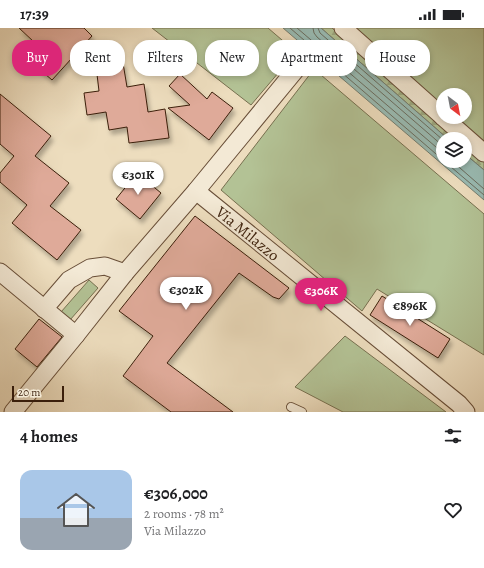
<!DOCTYPE html>
<meta charset="utf-8">
<style>
:root{--surface:#fff;--page:#f6f6f6;--text:#202124;--muted:#757577;--accent:#db2777}
body{margin:0;font-family:Alegreya,serif;background:var(--page);color:var(--text);height:100vh;display:flex;flex-direction:column;font-size:15px;white-space:nowrap}
*{box-sizing:border-box;margin:0}
p{font-size:13px;color:var(--muted)}
.icon{flex:none;width:22px;height:22px;fill:none;stroke:currentColor;stroke-width:2;stroke-linecap:round;stroke-linejoin:round}
.map{position:relative;height:384px;overflow:hidden}
.panel{display:flex;flex-direction:column;background:var(--surface);flex:1}
.panel>*{flex:none}
.top-card{position:absolute;left:12px;top:12px;width:460px;height:36px;display:flex;gap:8px}
.needle{width:26px;rotate:148deg}
.tools{position:absolute;left:436px;top:60px;display:grid;gap:8px}
.tools a{display:grid;place-items:center;width:36px;height:36px;border-radius:50%;background:var(--surface);box-shadow:0 2px 6px #0003;font-size:20px}
.scale{position:absolute;left:12px;bottom:10px;width:52px;box-sizing:border-box;padding-left:4px;border:2px solid #3b1f0b;border-top:0;font-size:11px;line-height:14px;white-space:nowrap;color:#3b1f0b;-webkit-text-stroke:3px #f3e9d5;paint-order:stroke}
.price{position:absolute;translate:-50% -34px;padding:0 9px;border-radius:14px;background:#fff;color:#222;font-size:13px;line-height:26px;filter:drop-shadow(0 1px 2px #0008)}
.price::after{content:'';position:absolute;left:50%;top:24px;width:12px;height:9px;margin-left:-6px;background:inherit;clip-path:polygon(0 0,100% 0,50% 100%)}
.price.active{background:var(--accent);color:#fff}
ul{padding:0;list-style:none}
li{display:flex;align-items:center;gap:12px;height:100px;padding:0 20px}
li span{display:grid;place-items:center;flex:none;width:112px;height:80px;border-radius:12px;color:#555}
li>.icon{margin-inline-start:auto}
span .icon{width:48px;height:48px;fill:#fffc;stroke-width:1}
li b{font-size:17px}
h2{display:flex;justify-content:space-between;align-items:center;height:48px;padding:0 20px;font-size:17px}
.tag{padding:0 14px;border-radius:16px;background:var(--surface);box-shadow:0 2px 6px #0003;font-size:14px;line-height:36px}
.tag.active{background:var(--accent);color:#fff}
.status{display:flex;justify-content:space-between;align-items:center;height:28px;padding:0 20px;background:var(--surface);direction:ltr}
.status svg{height:11px;fill:currentColor}
.map>svg:first-child{display:block}
.grass{fill:#b3c295;stroke:#777050}
.forest{fill:url(#forest-firs);stroke:#777050}
.water{fill:#99bbb3;stroke:#737d70}
.lines{fill:none;stroke-linecap:round;stroke-linejoin:round}
.shore{stroke:#6a6d5f;stroke-width:1}
.building{fill:#dfaa99;stroke:#3b1f0b;filter:url(#shadow)}
.lane-casing{stroke:#684e38;stroke-width:10}
.street-casing{stroke:#684e38;stroke-width:19}
.lane{stroke:#f3e9d5;stroke-width:8}
.street{stroke:#f3e9d5;stroke-width:17}
.labels{text-anchor:middle;stroke-width:3.5;stroke-linejoin:round;paint-order:stroke}
.street-label{font-size:16px;fill:#3b1f0b;stroke:#f3e9d5}
</style>
<div class="status"><b>17:39</b><svg viewBox="0 0 49 12"><path d="M0 12V9h3v3zM5 12V6h3v6zM10 12V3h3v9zM15 12V0h3v12zM26 1h20v11H26zM47 4h2v5h-2z"/></svg></div>
<div class="map">
<svg width="484" height="384" viewBox="0 0 484 384">
<defs>
<pattern id="forest-firs" width="22" height="20" patternUnits="userSpaceOnUse"><rect width="22" height="20" fill="#b3c295"/><path d="M5 1l3.5 6h-7zM16 11l3.5 6h-7z" fill="#9ba67f"/></pattern>
<filter id="shadow"><feDropShadow dx="2.5" dy="4.5" stdDeviation="2" flood-color="#0004"/></filter>
</defs>
<rect width="100%" height="100%" fill="#edddbe"/>
<filter id="stains"><feTurbulence type="fractalNoise" baseFrequency=".005" numOctaves="4"/><feColorMatrix values="0 0 0 0 .2 0 0 0 0 .09 0 0 0 0 .02 0 0 0 .5 -.17"/></filter>
<radialGradient id="worn" r=".72"><stop offset=".6" stop-color="#630" stop-opacity="0"/><stop offset="1" stop-color="#630" stop-opacity=".3"/></radialGradient>
<!-- grass -->
<g class="grass">
<path d="M152,0H268L296,24L251,77Z"/>
<path d="M349,0H484V116L453,89H465V67H443V81Z"/>
<path d="M314,41L484,186V327L377,261L362,283L221,162Z"/>
<path d="M89,252L98,260L70,292L61,284Z"/>
<path d="M345,308L446,384H343L295,359Z"/>
</g>
<!-- forest -->
<g class="forest">
<path d="M321,0H332L461,111H448Z"/>
<path d="M465,115L484,131V142L465,126Z"/>
</g>
<!-- water -->
<path class="water" d="M283,0H321L448,111H443V133H465V126L484,142V172Z"/>
<g class="lines">
<!-- shore -->
<g class="shore">
<path d="M290,0L443,132"/>
<path d="M297,0L443,125"/>
<path d="M313,0L314,5L317,9L443,118"/>
<path d="M318,0L320,5L443,112"/>
<path d="M444,133L484,167"/>
<path d="M452,133L484,161"/>
</g>
</g>
<!-- building -->
<g class="building">
<path d="M19,0H84L92,8L52,52L37,39L48,27Z"/>
<path d="M123,35L127,59L144,56L148,84L165,81L169,110L129,115L127,99L109,102L106,84L87,87L84,65L99,63L96,38Z"/>
<path d="M180,46L207,71L212,64L233,80L209,112L168,80L190,77L169,58Z"/>
<path d="M0,66L51,108L35,128L69,155L50,178L81,202L57,232L12,195L27,177L0,154V145L14,128L0,116Z"/>
<path d="M137,145L161,165L140,191L116,171Z"/>
<path d="M195,188L289,260L279,271L273,269L239,245L167,335L233,384H171L123,348L153,308L119,283Z"/>
<path d="M382,268L450,311L438,330L370,287Z"/>
<path d="M39,291L62,309L37,339L15,321Z"/>
</g>
<g class="lines">
<!-- lane casing -->
<g class="lane-casing">
<path id="lane" d="M291,379L302,384"/>
</g>
<!-- street casing -->
<g class="street-casing">
<g id="street">
<path d="M343,0L443,89"/>
<path d="M443,89L484,125"/>
<path id="s1" d="M196,163L459,376L466,384"/>
<path d="M0,244L76,307"/>
<path d="M44,281L69,252L90,240L105,238L125,245"/>
<path d="M13,384L76,307L125,245L196,163L307,28"/>
</g>
</g>
<!-- lane -->
<use href="#lane" class="lane"/>
<!-- street -->
<use href="#street" class="street"/>
</g>
<g class="labels">
<!-- street labels -->
<g class="street-label">
<text dy="6" stroke="none"><textPath href="#s1" startOffset="67">Via Milazzo</textPath></text>
</g>
</g>
<rect width="100%" height="100%" filter="url(#stains)"/>
<rect width="100%" height="100%" fill="url(#worn)"/>
</svg>
<div class="tools">
<a><svg class="needle" viewBox="-14 -14 28 28"><path d="M0-13l5 13h-10z" fill="#e53935"/><path d="M0 13l5-13h-10z" fill="#757577"/></svg></a>
<a><svg class="icon" aria-label="layers" viewBox="0 0 24 24"><path d="M12 4l9 5-9 5-9-5zM3 14l9 5 9-5"/></svg></a>
</div>
<div class="scale">20 m</div>
<b class="price" style="left:138px;top:168px">€301K</b>
<b class="price" style="left:186px;top:283px">€302K</b>
<b class="price active" style="left:321px;top:284px">€306K</b>
<b class="price" style="left:410px;top:299px">€896K</b>
<div class="top-card">
<a class="tag active">Buy</a>
<a class="tag">Rent</a>
<a class="tag">Filters</a>
<a class="tag">New</a>
<a class="tag">Apartment</a>
<a class="tag">House</a>
</div>
</div>
<section class="panel">
<h2>4 homes<svg class="icon" aria-label="filters" viewBox="0 0 24 24"><path d="M4 7h16M4 17h16"/><circle cx="9" cy="7" r="2"/><circle cx="15" cy="17" r="2"/></svg></h2>
<ul>
<li><span style="background:linear-gradient(#a9c7e8 60%,#9aa5b1 0)"><svg class="icon" aria-label="home" viewBox="0 0 24 24"><path d="M3 11l9-7 9 7M6 9v11h12V9"/></svg></span><div><b>€306,000</b><p>2 rooms · 78 m²</p><p>Via Milazzo</p></div><svg class="icon" aria-label="heart" viewBox="0 0 24 24"><path d="M12 20l-8-8c-3-5 5-10 8-4 3-6 11-1 8 4z"/></svg></li>
</ul>
</section>
